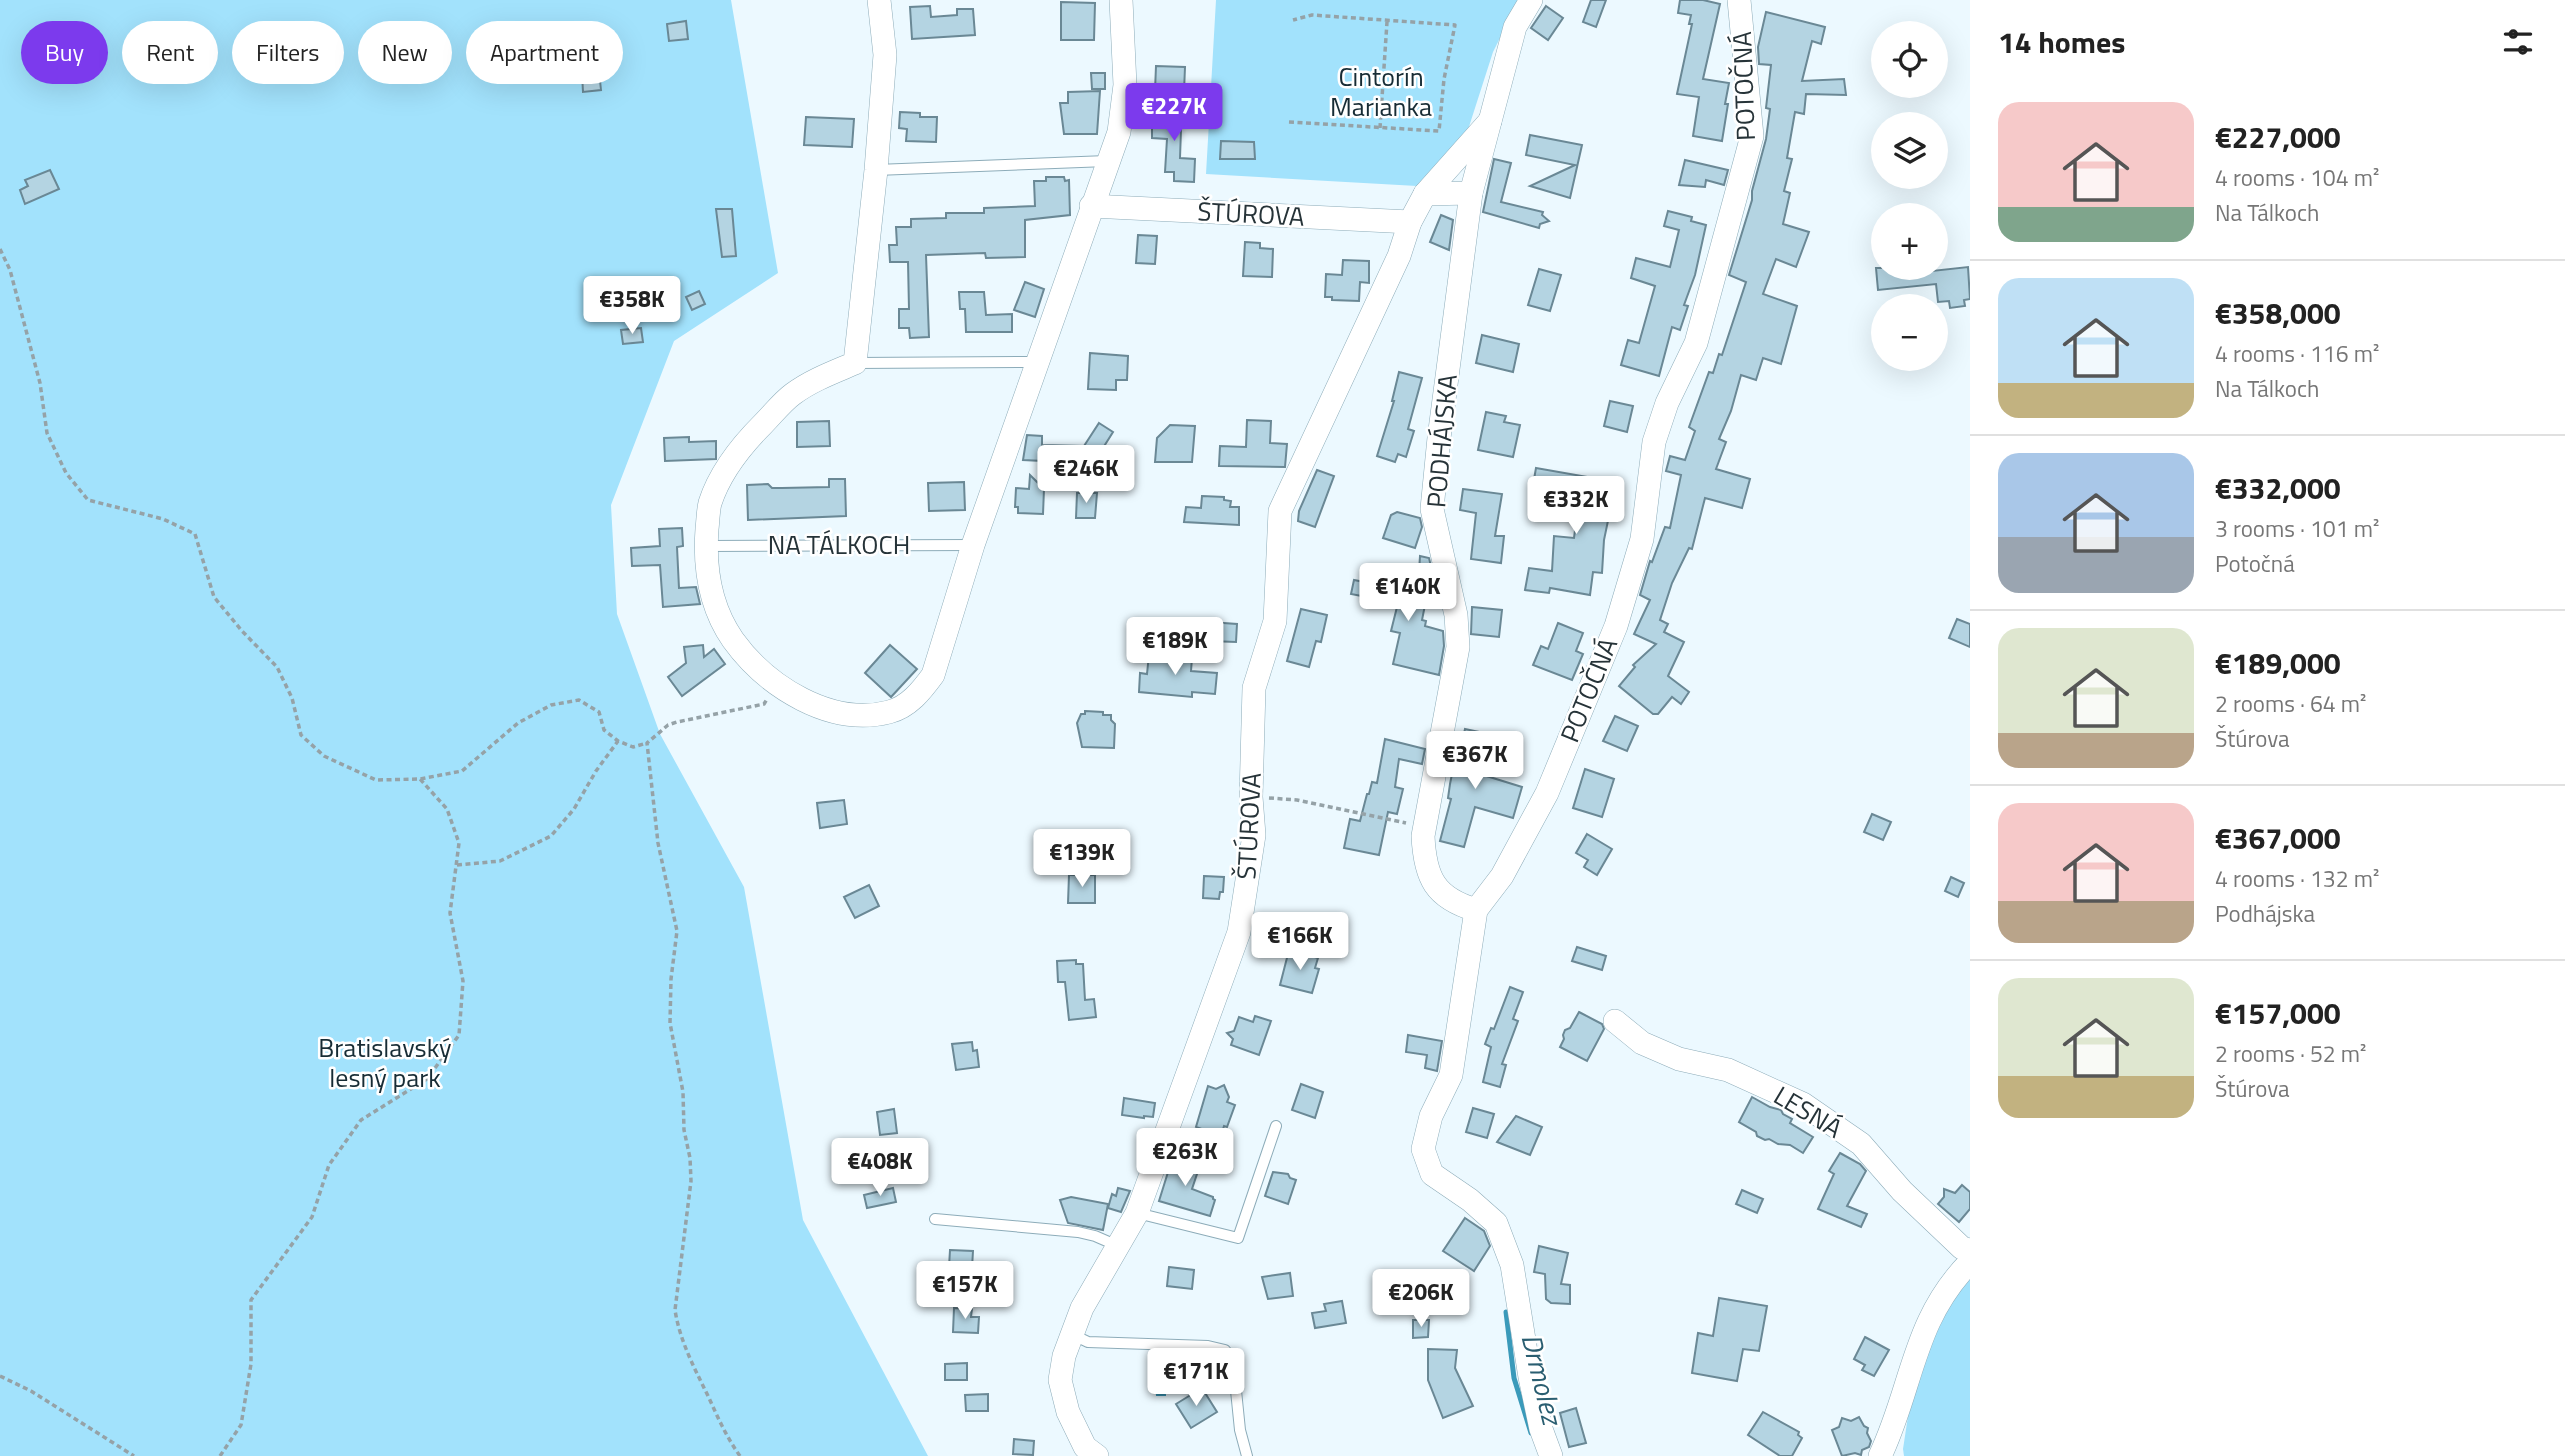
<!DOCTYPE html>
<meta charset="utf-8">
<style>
:root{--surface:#fff;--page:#f2f2f2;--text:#222;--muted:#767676;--line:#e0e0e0;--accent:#7c3aed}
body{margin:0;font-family:"Titillium Web",sans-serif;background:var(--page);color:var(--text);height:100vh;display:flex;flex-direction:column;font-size:26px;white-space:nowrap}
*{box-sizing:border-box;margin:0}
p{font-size:23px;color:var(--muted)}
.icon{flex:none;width:38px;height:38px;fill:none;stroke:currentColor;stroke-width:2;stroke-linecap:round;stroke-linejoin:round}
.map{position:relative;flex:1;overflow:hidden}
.details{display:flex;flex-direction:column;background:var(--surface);width:595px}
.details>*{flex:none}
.hud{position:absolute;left:21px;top:21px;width:665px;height:63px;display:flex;gap:14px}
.controls{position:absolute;left:1871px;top:21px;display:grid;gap:14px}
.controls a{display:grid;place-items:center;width:77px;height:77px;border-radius:50%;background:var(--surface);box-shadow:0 7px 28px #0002;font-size:35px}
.price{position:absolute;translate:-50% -60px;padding:0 16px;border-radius:7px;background:#fff;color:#222;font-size:23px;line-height:46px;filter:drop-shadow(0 2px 4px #0008)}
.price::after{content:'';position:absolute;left:50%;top:42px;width:21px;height:16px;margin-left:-10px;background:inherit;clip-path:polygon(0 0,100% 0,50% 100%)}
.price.current{background:var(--accent);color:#fff}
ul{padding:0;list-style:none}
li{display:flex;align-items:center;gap:21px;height:175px;padding:0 28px}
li+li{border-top:2px solid var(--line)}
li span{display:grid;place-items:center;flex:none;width:196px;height:140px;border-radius:21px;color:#555}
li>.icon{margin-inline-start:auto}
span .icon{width:84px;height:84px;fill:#fffc;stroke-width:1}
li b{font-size:30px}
h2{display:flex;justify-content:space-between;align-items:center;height:84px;padding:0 28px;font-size:30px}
.pill{padding:0 24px;border-radius:32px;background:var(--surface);box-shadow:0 7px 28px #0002;font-size:24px;line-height:63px}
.pill.current{background:var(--accent);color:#fff}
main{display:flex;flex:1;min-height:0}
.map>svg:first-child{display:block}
.green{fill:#a2e2fc}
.water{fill:#42c6f2;stroke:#3a9aba;stroke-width:2}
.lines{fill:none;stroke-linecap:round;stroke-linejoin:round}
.stream{stroke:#3a9aba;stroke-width:5}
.building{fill:#b4d4e2;stroke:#6a8895;stroke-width:2}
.lane-casing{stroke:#8dacb9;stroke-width:12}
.street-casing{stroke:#8dacb9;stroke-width:24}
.path{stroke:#95a2a7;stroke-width:3.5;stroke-dasharray:5 3.5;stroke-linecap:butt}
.lane{stroke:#fff;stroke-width:10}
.street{stroke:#fff;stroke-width:23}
.labels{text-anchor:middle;stroke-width:5;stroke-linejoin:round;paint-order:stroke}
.park-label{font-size:26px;fill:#172c35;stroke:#fff}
.street-label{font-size:26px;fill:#263338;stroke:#fff}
.water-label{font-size:28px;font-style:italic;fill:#2a5e71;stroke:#fff}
</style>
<main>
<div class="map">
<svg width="1970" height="1456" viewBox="0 0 1970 1456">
<rect width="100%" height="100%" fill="#ecf9ff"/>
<!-- green -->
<g class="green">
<path d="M0,0H731L778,273L674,341L611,505L617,614L660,734L744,887L803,1220L928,1456H0Z"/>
<path d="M1216,0H1519L1493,52L1466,136L1417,186L1206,174Z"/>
<path d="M1970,1247V1456H1904L1903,1449L1924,1311L1958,1257Z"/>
</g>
<!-- water -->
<path class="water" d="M1164,1371L1165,1395H1157L1155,1372Z"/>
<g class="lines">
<!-- stream -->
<path class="stream" d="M1506,1312L1514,1378L1531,1433"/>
</g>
<!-- building -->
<g class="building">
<path d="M1591,0H1606L1596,27L1583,22Z"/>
<path d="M1680,0H1703L1720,4L1703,79L1729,83L1725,104H1728L1722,141L1693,136L1699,97L1677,94L1692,24H1689L1691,15L1678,13Z"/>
<path d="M1061,2L1095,3L1094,40H1061Z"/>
<path d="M930,6L931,17L957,15V9H973L975,35L912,39L910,7Z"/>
<path d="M1546,6L1563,18L1548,40L1531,28Z"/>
<path d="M1766,12L1825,27L1821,44L1812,41L1802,81L1844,79L1846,95L1806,94L1804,114L1795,112L1787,158L1792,159L1784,191L1790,193L1783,224L1809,232L1796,267L1776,259L1763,294L1797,306L1781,364L1763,358L1756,380L1741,375L1731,411L1719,439L1726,442L1716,469L1750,479L1742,508L1705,498L1692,549L1689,548L1672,583L1660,620L1668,624L1664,632L1684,642L1668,676L1689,692L1681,704L1672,697L1658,714H1653L1619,686L1635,667L1633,665L1656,644L1634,634L1650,600L1640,595L1650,561L1652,562L1665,527L1670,528L1681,475L1666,471L1670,456L1685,460L1695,431L1689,427L1709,372L1713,373L1719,354L1722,355L1746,282L1729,275L1752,200V191L1766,139L1770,109L1766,108L1771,65L1759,64L1758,47Z"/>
<path d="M686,21L688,39L669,41L667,24Z"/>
<path d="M1156,66L1185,67L1184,92L1155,91Z"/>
<path d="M599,71L601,90L583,92L582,73Z"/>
<path d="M1091,73H1105V89H1092Z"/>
<path d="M1100,91L1097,134H1064L1060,103H1068V92Z"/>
<path d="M1168,101L1182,102L1180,158L1195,159L1194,182L1174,181V172H1165L1167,139L1152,138V117L1167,118Z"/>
<path d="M900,112L920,113V117H937L936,142L906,141L907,129L899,128Z"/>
<path d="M806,117L854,119L852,147L804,145Z"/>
<path d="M1530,135L1582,145L1570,198L1530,186L1575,165L1526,155Z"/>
<path d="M1221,141L1254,142L1255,159H1220Z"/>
<path d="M1494,159L1511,163L1501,202L1543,212L1542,215L1549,221L1540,224L1539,228L1483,212Z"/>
<path d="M1685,160L1728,170L1724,185L1706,180L1705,187L1679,185Z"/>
<path d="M50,170L59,189L25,204L20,190L28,186L25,180Z"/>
<path d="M1046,177H1064L1065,181L1069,180L1070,215L1025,220V257L986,258L985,253L926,255L929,337L910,338L909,328H899V309H909L908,262H890L889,245H897L896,227H911V219L946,218V213H984V208L1035,206L1034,181H1046Z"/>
<path d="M716,209H732L736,256L722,257Z"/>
<path d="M1668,211L1692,217L1691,221L1706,225L1695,275L1684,305L1688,306L1680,330L1672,327L1659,376L1621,365L1628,340L1639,343L1655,286L1631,278L1636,258L1670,267L1679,230L1664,226Z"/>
<path d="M1441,215L1453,220L1449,250L1430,242Z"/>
<path d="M1138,235L1157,236L1155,264L1136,263Z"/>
<path d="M1245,242L1260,243V248L1273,249L1272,277L1243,276Z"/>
<path d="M1343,260L1369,261V283L1360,282L1359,301L1332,300V297H1325L1326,274L1342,275Z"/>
<path d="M1968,267L1970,299L1964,300L1965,306L1950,308L1949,301L1938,302L1936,284L1878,290L1876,268H1914V273Z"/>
<path d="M1539,269L1561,275L1550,311L1528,305Z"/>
<path d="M1025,282L1044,289L1035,317L1014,310Z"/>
<path d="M699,291L705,304L692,310L686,297Z"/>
<path d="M959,292H984L986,315L1012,314V332H966L965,309H960Z"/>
<path d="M641,328L643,342L623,344L621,330Z"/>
<path d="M1482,335L1519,344L1513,372L1476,363Z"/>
<path d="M1090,353L1128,356L1127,380H1116V390L1088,389Z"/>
<path d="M1399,372L1422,378L1408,429L1414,431L1406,457L1398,454L1395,462L1377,456L1394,401H1392Z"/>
<path d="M1610,401L1633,406L1627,432L1604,426Z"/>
<path d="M1486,412L1506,416L1504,422L1520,425L1513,457L1478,450Z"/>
<path d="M1247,420L1271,421L1270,443L1287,444L1285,467L1219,466L1220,446L1246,447Z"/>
<path d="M829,421L830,446L797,447V422Z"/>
<path d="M1099,423L1113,432L1091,467L1085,463L1023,460L1027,435L1042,436V445L1084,446Z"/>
<path d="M1170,425L1195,426L1192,462H1155L1157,438Z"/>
<path d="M689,437V442L716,441V459L665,461L664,438Z"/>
<path d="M1536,468L1616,482L1604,540L1602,573L1593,572L1590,595L1550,588L1549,593L1525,590L1529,568L1552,571L1554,536L1574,538L1576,522H1582L1587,495L1533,485Z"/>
<path d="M1317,470L1334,476L1315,527L1298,521L1299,511Z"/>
<path d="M1030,475L1044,489L1043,514L1018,513V507H1015L1016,488L1029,489Z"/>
<path d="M829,479H845L846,516L748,520L747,485L768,484L772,488H782L829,487Z"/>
<path d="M964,482L965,510L929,511L928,483Z"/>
<path d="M1463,489L1502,494L1495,536H1504L1501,563L1471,559L1476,513L1460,510Z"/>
<path d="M1077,493H1097L1095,518H1076Z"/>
<path d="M1202,496L1224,497V500L1231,501L1230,507H1239V525L1184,522L1186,507L1201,508Z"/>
<path d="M1397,512L1420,518L1422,527L1415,548L1383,538L1391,515Z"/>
<path d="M682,528L683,546L677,547L679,588L696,587L700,604L663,607L660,565L632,566L631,548L660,546L659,529Z"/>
<path d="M1420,556L1429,558L1433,575L1419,572Z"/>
<path d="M1381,576L1429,585L1422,620L1426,621L1425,626L1443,631L1444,646L1439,675L1393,664L1400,633L1391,631L1398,603L1351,594L1354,580L1379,585Z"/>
<path d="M1472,607L1502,610L1499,637L1471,634Z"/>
<path d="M1301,609L1327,615L1321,642L1316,641L1309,667L1287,661Z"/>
<path d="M1957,619L1970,624V647L1949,638Z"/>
<path d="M1209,622L1237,624L1236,642L1210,641Z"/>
<path d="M1558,623L1583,633L1576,651L1583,654L1572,680L1533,665L1541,646L1548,649Z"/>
<path d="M703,645L704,657L714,649L725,664L682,696L668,677L686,663L684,647Z"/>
<path d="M890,645L917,669L891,697L865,673Z"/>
<path d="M1149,654L1192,658L1191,671L1217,673L1215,694L1192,692V697L1139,692L1140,673L1147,674Z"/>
<path d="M1085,711L1103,712V715H1111V720L1115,724L1114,748L1082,747L1077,723L1081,714H1085Z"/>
<path d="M1615,716L1638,726L1627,751L1603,741Z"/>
<path d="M1465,729L1489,734L1480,774L1522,787L1513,818L1475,807L1464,847L1440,841L1451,799L1448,798L1450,784L1453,769L1456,770Z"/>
<path d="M1385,739L1425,749L1422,764L1399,759L1395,787L1403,789L1397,814L1388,812L1379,855L1344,848L1350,819L1360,821L1367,794H1369L1372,782L1377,783Z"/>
<path d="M1585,769L1614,779L1602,817L1573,808Z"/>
<path d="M844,800L847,824L820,828L817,803Z"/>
<path d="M1872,814L1891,822L1883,840L1864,832Z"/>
<path d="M1587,834L1612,849L1597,875L1584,867L1588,860L1576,853Z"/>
<path d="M1037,849H1060V866L1037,865Z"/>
<path d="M1069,875H1095V903H1068Z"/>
<path d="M1204,876L1224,877L1223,892H1220L1219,899L1203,898Z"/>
<path d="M1951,877L1964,883L1958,897L1945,891Z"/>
<path d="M869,885L879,906L855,918L844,897Z"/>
<path d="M1577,947L1606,956L1602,970L1572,961Z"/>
<path d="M1289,950L1318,958L1315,968L1319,969L1312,993L1280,985Z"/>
<path d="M1076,960V964H1083L1085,1000L1094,999L1096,1017L1069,1020L1065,982H1058L1057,961Z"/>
<path d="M1510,987L1523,992L1513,1019L1518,1021L1502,1064L1506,1065L1500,1087L1483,1082L1491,1047L1485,1044L1491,1028L1494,1029Z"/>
<path d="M1579,1012L1602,1024L1604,1029L1587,1061L1560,1047L1564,1039L1563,1035L1565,1030L1570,1028Z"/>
<path d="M1255,1016L1271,1021L1259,1055L1231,1045L1233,1039L1227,1033L1234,1031L1239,1017L1253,1022Z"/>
<path d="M1408,1035L1442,1041L1437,1071L1425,1068L1427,1055L1406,1052Z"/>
<path d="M972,1042L973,1051L977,1050L979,1067L956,1070L952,1044Z"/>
<path d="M1301,1084L1323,1092L1315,1118L1292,1110Z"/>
<path d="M1224,1085L1229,1097L1227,1102L1235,1105L1227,1127L1224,1126L1221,1136L1196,1127L1208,1086L1216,1089Z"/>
<path d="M1752,1097L1770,1107L1781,1110L1783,1114L1792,1119L1790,1123L1813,1137L1803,1153L1790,1145L1778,1144L1769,1139L1765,1140L1757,1136L1756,1132L1739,1122Z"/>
<path d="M1124,1098L1155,1103L1153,1117L1144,1116V1118L1122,1115Z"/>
<path d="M1473,1108L1494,1114L1487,1138L1466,1132Z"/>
<path d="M894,1109L897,1133L880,1135L877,1112Z"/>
<path d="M1516,1116L1542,1127L1530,1155L1497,1142Z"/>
<path d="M1840,1153L1860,1164L1866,1171L1847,1206L1867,1214L1861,1227L1818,1209L1834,1174L1829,1171Z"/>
<path d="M1188,1155L1192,1163L1200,1165L1192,1189L1213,1197V1199L1215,1200L1210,1216L1159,1201L1173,1156L1180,1159Z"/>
<path d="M1273,1172L1288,1174L1290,1178L1296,1180L1288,1204L1265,1196Z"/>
<path d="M1962,1185L1970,1192V1209L1959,1222L1938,1204L1944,1197V1189L1955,1193Z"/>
<path d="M893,1188L896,1202L867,1208L864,1195Z"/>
<path d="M1118,1188L1130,1191L1121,1212L1108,1208L1112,1194L1116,1196Z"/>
<path d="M1742,1190L1763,1199L1757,1213L1736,1204Z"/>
<path d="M1071,1197L1108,1204L1103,1230L1068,1223L1060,1200Z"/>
<path d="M1465,1218L1484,1231L1490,1246L1474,1271L1443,1251Z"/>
<path d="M1539,1246L1568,1253L1561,1284L1570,1285V1304L1551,1303L1546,1299L1545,1274L1534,1272Z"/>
<path d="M950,1250L973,1251L972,1268L949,1267Z"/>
<path d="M1169,1267L1194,1270L1192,1289L1167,1286Z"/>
<path d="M1290,1273L1293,1296L1268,1299L1262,1277Z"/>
<path d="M1719,1298L1767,1306L1759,1351L1743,1349L1737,1381L1692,1373L1698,1333L1713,1336Z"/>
<path d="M1342,1301L1346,1323L1315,1328L1312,1313L1326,1311L1324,1304Z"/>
<path d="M954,1308L972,1309L971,1317H979L978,1333L953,1332Z"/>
<path d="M1413,1320H1429L1428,1337L1413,1338Z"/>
<path d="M1865,1337L1889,1350L1874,1376L1862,1370L1865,1365L1854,1359Z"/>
<path d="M1428,1349L1457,1350L1455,1368L1473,1406L1443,1418L1428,1380Z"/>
<path d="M967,1363V1380H945V1364Z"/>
<path d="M1202,1388L1217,1412L1191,1428L1176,1404Z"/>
<path d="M988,1394V1411H966L965,1395Z"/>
<path d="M1576,1408L1586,1443L1569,1447L1560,1413Z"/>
<path d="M1763,1412L1799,1432L1798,1435L1802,1438L1792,1456H1780L1748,1435Z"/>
<path d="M1859,1417L1864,1426L1868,1428L1867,1433L1871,1441L1869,1447L1862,1450L1861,1455L1855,1453L1842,1456L1832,1430L1839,1427L1842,1418L1851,1421Z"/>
<path d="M1014,1439L1034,1441L1033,1455L1013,1454Z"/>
</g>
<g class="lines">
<!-- lane casing -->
<g class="lane-casing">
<g id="lane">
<path d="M876,170L1107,161"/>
<path d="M855,363L1038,362"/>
<path d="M706,546L973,545"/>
<path d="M1137,1213L1238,1238L1276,1126"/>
<path d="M935,1219L1078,1232L1095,1236L1118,1246"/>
<path d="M1071,1334L1088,1342L1208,1346L1225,1350L1233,1361L1240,1430L1247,1456"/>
</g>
</g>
<!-- street casing -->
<g class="street-casing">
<g id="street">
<path d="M879,0L885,55L876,170L855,363C834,372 812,380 793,394C782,402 773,414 763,424C741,446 720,472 710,503C708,511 708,521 707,529C704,569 710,607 733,640C767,687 831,727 889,712C909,707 922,690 933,675L973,545L1119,132L1125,85L1121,0"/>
<path d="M1425,194L1471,193"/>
<path d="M1091,206L1410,222"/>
<path d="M1476,910C1435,898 1425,878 1423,836L1458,647L1456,615L1432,509L1439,438L1471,193L1515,27L1531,0"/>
<path d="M1615,1021L1642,1043L1679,1059L1728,1070L1803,1104L1861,1144L1902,1191L1962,1248L1970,1250"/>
<path d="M1097,1456L1085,1447L1068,1412L1060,1380L1064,1356L1082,1308L1137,1213L1239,932L1254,835L1251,797L1254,688L1275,621L1280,511L1399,256L1410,222L1425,194L1490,121"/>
<path d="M1551,1456L1541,1429L1530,1377L1512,1265L1496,1223L1470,1200L1432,1174L1423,1149L1431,1116L1451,1075L1476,910L1502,876L1547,793L1616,626L1642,539L1654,442L1667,403L1696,343L1752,136L1739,0"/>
<path d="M1880,1456C1913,1387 1912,1321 1970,1262"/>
</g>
</g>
<!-- path -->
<g class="path">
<path d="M1289,122L1439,131L1444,79L1455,25L1312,15L1293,20"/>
<path d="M1380,128L1387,22"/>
<path d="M0,249L10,270L40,383L47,433L66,473L88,500L163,519L195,534L214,597L242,631L277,667L292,698L301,735L324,756L376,780L420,779L462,771L518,723L551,705L579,700L599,712L604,730L618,741L633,747L647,743"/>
<path d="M1269,798L1297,800L1406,823"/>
<path d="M457,865L500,861L551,836L574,809L596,771L618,741"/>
<path d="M0,1376L31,1391L134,1456"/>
<path d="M220,1456L241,1425L251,1364V1300L312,1217L329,1165L361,1120L427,1079L459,1035L463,981L450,913L459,843L447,809L420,779"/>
<path d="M740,1456C727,1438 718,1418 709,1398C695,1369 680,1342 675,1310L691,1181L690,1158L684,1130L683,1092L670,1023L671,979L677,931L658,843L647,743L668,725L677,722L764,704L767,699"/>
</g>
<!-- lane -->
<use href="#lane" class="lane"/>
<!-- street -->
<use href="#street" class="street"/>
</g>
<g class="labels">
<!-- park labels -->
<g class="park-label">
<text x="1381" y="86">Cintorín<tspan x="1381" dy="30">Marianka</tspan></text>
<text x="385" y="1057">Bratislavský<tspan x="385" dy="30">lesný park</tspan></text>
</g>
<!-- street labels -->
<g class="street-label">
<text transform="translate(1744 86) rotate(-92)" y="9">POTOČNÁ</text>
<text transform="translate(1251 214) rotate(3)" y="9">ŠTÚROVA</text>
<text transform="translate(1442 441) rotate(-85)" y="9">PODHÁJSKA</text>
<text x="839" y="554">NA TÁLKOCH</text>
<text transform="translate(1589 690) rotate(-68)" y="9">POTOČNÁ</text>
<text transform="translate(1249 826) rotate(-87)" y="9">ŠTÚROVA</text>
<text transform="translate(1808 1112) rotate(31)" y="9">LESNÁ</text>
</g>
<!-- water labels -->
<g class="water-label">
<text transform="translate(1542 1379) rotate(76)" y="10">Drmolez</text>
</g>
</g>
</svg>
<div class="controls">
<a><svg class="icon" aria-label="locate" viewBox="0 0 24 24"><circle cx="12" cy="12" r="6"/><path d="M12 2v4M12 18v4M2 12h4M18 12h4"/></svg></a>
<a><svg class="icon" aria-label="layers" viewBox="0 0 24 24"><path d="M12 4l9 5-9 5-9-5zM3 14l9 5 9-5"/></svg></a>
<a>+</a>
<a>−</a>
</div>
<b class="price current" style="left:1174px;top:143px">€227K</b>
<b class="price" style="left:632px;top:336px">€358K</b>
<b class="price" style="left:1086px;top:505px">€246K</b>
<b class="price" style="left:1576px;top:536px">€332K</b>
<b class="price" style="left:1408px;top:623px">€140K</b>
<b class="price" style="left:1175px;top:677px">€189K</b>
<b class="price" style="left:1475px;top:791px">€367K</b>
<b class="price" style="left:1082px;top:889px">€139K</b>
<b class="price" style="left:1300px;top:972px">€166K</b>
<b class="price" style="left:1185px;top:1188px">€263K</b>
<b class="price" style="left:880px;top:1198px">€408K</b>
<b class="price" style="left:965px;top:1321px">€157K</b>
<b class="price" style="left:1421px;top:1329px">€206K</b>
<b class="price" style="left:1196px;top:1408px">€171K</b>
<div class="hud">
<a class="pill current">Buy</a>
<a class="pill">Rent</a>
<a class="pill">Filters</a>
<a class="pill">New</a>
<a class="pill">Apartment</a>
</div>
</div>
<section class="details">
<h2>14 homes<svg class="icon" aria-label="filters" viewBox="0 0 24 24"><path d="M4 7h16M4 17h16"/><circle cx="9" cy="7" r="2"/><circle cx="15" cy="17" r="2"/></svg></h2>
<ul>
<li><span style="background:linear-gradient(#f6c9c9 75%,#7fa58c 0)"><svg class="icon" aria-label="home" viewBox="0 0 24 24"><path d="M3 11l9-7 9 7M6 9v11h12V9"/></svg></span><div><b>€227,000</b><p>4 rooms · 104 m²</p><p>Na Tálkoch</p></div></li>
<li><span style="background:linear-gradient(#bfe0f5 75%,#c2b280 0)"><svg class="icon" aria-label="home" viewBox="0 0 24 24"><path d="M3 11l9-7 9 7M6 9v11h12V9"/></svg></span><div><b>€358,000</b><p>4 rooms · 116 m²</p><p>Na Tálkoch</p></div></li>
<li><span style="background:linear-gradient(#a9c7e8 60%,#9aa5b1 0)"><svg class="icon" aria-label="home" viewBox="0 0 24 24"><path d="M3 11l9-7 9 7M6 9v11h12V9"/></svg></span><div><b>€332,000</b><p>3 rooms · 101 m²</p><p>Potočná</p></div></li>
<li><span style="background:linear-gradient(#dfe7d0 75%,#b9a48a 0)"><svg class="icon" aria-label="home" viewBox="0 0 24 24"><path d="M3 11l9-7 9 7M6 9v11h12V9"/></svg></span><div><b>€189,000</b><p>2 rooms · 64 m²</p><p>Štúrova</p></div></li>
<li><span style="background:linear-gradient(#f6c9c9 70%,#b9a48a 0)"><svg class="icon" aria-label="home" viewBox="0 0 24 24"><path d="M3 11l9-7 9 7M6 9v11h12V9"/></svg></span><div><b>€367,000</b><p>4 rooms · 132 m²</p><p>Podhájska</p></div></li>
<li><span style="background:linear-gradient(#dfe7d0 70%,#c2b280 0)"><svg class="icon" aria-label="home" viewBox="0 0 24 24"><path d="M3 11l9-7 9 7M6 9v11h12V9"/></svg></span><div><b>€157,000</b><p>2 rooms · 52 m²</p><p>Štúrova</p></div></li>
</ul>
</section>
</main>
